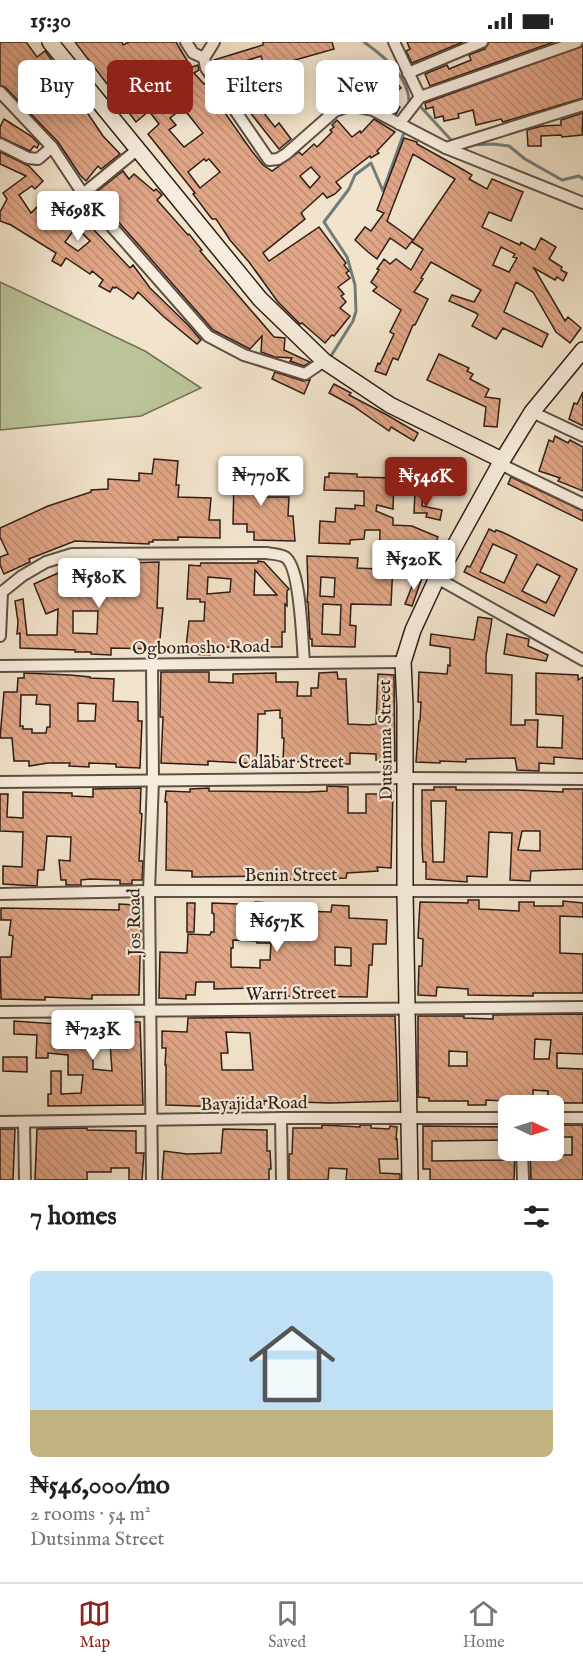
<!DOCTYPE html>
<meta charset="utf-8">
<style>
:root{--surface:#fff;--page:#f6f6f6;--text:#222;--muted:#767676;--line:#e0e0e0;--accent:#8f2418}
body{margin:0;font-family:"IM FELL English",serif;background:var(--page);color:var(--text);height:100vh;display:flex;flex-direction:column;font-size:22px;white-space:nowrap}
*{box-sizing:border-box;margin:0}
p{font-size:20px;color:var(--muted)}
.icon{flex:none;width:33px;height:33px;fill:none;stroke:currentColor;stroke-width:2;stroke-linecap:round;stroke-linejoin:round}
.map{position:relative;height:1138px;overflow:hidden}
.sheet{display:flex;flex-direction:column;background:var(--surface);flex:1}
.sheet>*{flex:none}
.top-card{position:absolute;left:18px;top:18px;width:548px;height:54px;display:flex;gap:12px}
.needle{width:39px;rotate:94deg}
.tools{position:absolute;left:498px;top:1053px;display:grid;gap:12px}
.tools a{display:grid;place-items:center;width:66px;height:66px;border-radius:9px;background:var(--surface);box-shadow:0 3px 15px #0003;font-size:30px}
.price{position:absolute;translate:-50% -51px;padding:0 14px;border-radius:6px;background:#fff;color:#222;font-size:20px;line-height:39px;filter:drop-shadow(0 2px 3px #0008)}
.price::after{content:'';position:absolute;left:50%;top:36px;width:18px;height:14px;margin-left:-9px;background:inherit;clip-path:polygon(0 0,100% 0,50% 100%)}
.price.current{background:var(--accent);color:#fff}
ul{padding:0;list-style:none}
li{display:grid;align-content:center;gap:12px;height:318px;padding:0 30px}
li+li{border-top:2px solid var(--line)}
li span{display:grid;place-items:center;height:186px;border-radius:9px;color:#555}
li>.icon{margin-inline-start:auto}
span .icon{width:108px;height:108px;fill:#fffc;stroke-width:1}
li b{font-size:26px}
h2{display:flex;justify-content:space-between;align-items:center;height:72px;padding:0 30px;font-size:26px}
.tag{padding:0 21px;border-radius:9px;background:var(--surface);box-shadow:0 3px 15px #0003;font-size:21px;line-height:54px}
.tag.current{background:var(--accent);color:#fff}
.status{display:flex;justify-content:space-between;align-items:center;height:42px;padding:0 30px;background:var(--surface);direction:ltr}
.status svg{height:16px;fill:currentColor}
.tabs{display:flex;justify-content:space-around;align-items:center;height:84px;border-top:2px solid var(--line);background:var(--surface);font-size:16px;color:var(--muted)}
.tabs a{display:grid;justify-items:center;gap:3px}
.tabs .current{color:var(--accent)}
.map>svg:first-child{display:block}
.grass{fill:#bac498;stroke:#747056;stroke-width:1.5}
.lines{fill:none;stroke-linecap:round;stroke-linejoin:round}
.stream{stroke:#717c7b;stroke-width:3}
.building{fill:url(#building-back-hatch);stroke:#2e1d15;stroke-width:1.5;fill-rule:evenodd}
.street-casing{stroke:#5f4f43;stroke-width:14}
.secondary-casing{stroke:#2e1d15;stroke-width:18}
.street{stroke:#f7edde;stroke-width:10}
.secondary{stroke:#f7edde;stroke-width:15}
.labels{text-anchor:middle;stroke-width:4.5;stroke-linejoin:round;paint-order:stroke}
.street-label{font-size:18px;fill:#2e1d15;stroke:#f7edde}
</style>
<div class="status"><b>15:30</b><svg viewBox="0 0 49 12"><path d="M0 12V9h3v3zM5 12V6h3v6zM10 12V3h3v9zM15 12V0h3v12zM26 1h20v11H26zM47 4h2v5h-2z"/></svg></div>
<div class="map">
<svg width="583" height="1138" viewBox="0 0 583 1138">
<defs>
<pattern id="building-back-hatch" width="6" height="6" patternUnits="userSpaceOnUse" patternTransform="scale(1.5)"><rect width="6" height="6" fill="#e1a687"/><path d="M-1 5l2 2M0 0l6 6M5-1l2 2" fill="none" stroke="#c18e74"/></pattern>
</defs>
<rect width="100%" height="100%" fill="#f2e4cc"/>
<filter id="stains"><feTurbulence type="fractalNoise" baseFrequency=".00333" numOctaves="4"/><feColorMatrix values="0 0 0 0 .2 0 0 0 0 .09 0 0 0 0 .02 0 0 0 .5 -.17"/></filter>
<radialGradient id="worn" r=".72"><stop offset=".6" stop-color="#630" stop-opacity="0"/><stop offset="1" stop-color="#630" stop-opacity=".3"/></radialGradient>
<!-- grass -->
<path class="grass" d="M0,240L145,309L201,346L141,374L0,388Z"/>
<g class="lines">
<!-- stream -->
<g class="stream">
<path d="M364,0C385,15 411,36 409,64"/>
<path d="M419,63L452,99"/>
<path d="M471,103L493,102L509,104L525,117L562,138L579,134L583,137"/>
<path d="M331,314L353,279L356,269L355,243L347,215L324,180L349,147L355,133L371,121L383,149L405,88"/>
</g>
</g>
<!-- building -->
<g class="building">
<path d="M0,0H26L37,15L45,9L59,28L56,30L80,60L103,94L120,112L101,127L98,124L86,139L80,133L58,100L5,45L0,43Z"/>
<path d="M75,0H122L123,3L129,0H176L189,22L183,28L198,23L199,28L194,31L204,42L207,40L227,70L225,71L251,108L263,123L272,129L299,110L302,113L314,102L317,105L332,90L330,88L334,85L332,83L337,78L352,95L360,89L361,91L374,77L395,90L377,109L379,111L371,116L370,114L336,140L341,146L335,152L327,156L323,151L301,171L305,177L263,211L269,219L319,185L346,221L344,223L349,229L346,231L350,236L338,245L344,252L341,254L346,260L340,266L350,274L334,294L332,293L325,301L302,281L300,282L278,260L249,220L230,198L216,177H212L193,152L195,151L148,92L159,82L149,69L136,80ZM183,66L203,91L184,105L169,88L176,83L170,76ZM204,117L206,119L209,117L220,130L200,146L188,130ZM311,125L320,135L310,146L300,134Z"/>
<path d="M263,0H332L334,7L281,22L283,28L268,34L261,14L217,28L214,18L263,3Z"/>
<path d="M407,0H463L412,21L406,9L410,7Z"/>
<path d="M489,0H554L430,44L425,32L447,23L449,27L471,18L469,13L485,7Z"/>
<path d="M583,4V56L503,80L501,77L476,83L473,68L458,72L459,76L444,79L443,74L435,76L433,65L426,67L425,61Z"/>
<path d="M385,21L390,27L387,30L401,46L395,51L376,30Z"/>
<path d="M234,34L275,85L279,81L291,97L279,107L241,59L239,60L225,41Z"/>
<path d="M373,51L400,65L396,72L369,60Z"/>
<path d="M583,71L582,93L562,95L561,93L541,94V104H528L527,88L542,84L561,83V78Z"/>
<path d="M4,77L31,94L39,102L37,106L34,104L30,109L0,95V85Z"/>
<path d="M404,96L417,100V102L462,127L472,133L469,137L487,147L492,137L523,150L511,179L489,170L482,185L520,203L521,200L535,208L541,196L556,205L549,217L562,225L561,228L567,231L563,239L557,235L555,238L534,226L565,279L568,275L581,286L570,301L556,290L533,250L516,240L504,270L548,292L542,305L503,286L496,297L472,284L478,273L476,271L449,259L452,253L474,260L481,248L431,220L421,236L423,237L414,250L428,257L415,283H413L398,318L393,316L386,333L375,329L378,321L380,322L394,292L390,290L401,268L373,249L377,245L371,240L379,228L377,227L384,217L390,222L396,217L411,228L423,207L412,200L455,137L413,112L387,179L413,198L406,207L390,196L377,217L368,210L355,198L365,185L371,189L384,171L377,168ZM501,205L515,212L513,215L517,216L509,230L493,223Z"/>
<path d="M0,110L29,124L43,139L35,147L32,144L19,153L31,171L41,161L49,168L58,158L64,164L58,170L62,174L80,160L94,176L89,180L95,186L94,188L130,226L133,223L150,246L188,283L201,298L197,302L164,275L138,250L133,257L116,245L115,246L113,245L110,250L99,244L103,238L92,229L90,232L66,216L61,224L52,219L56,211L11,183L0,179V170L7,157L3,151L26,134L0,122ZM76,185L90,199L78,209L65,200Z"/>
<path d="M123,129L129,137L134,132L154,149L156,147L162,153L157,158L188,193L189,192L202,208L200,209L274,295L285,296L284,308L310,320L304,324L290,319L292,316L275,315L261,310L262,294L250,307L213,288L94,152Z"/>
<path d="M439,312L469,326L467,329L473,332L470,337L489,347L485,355L500,357L497,385L484,384L486,365L427,338Z"/>
<path d="M275,330L303,339L310,338L304,352L272,337Z"/>
<path d="M334,342L351,351L349,353L387,373L418,391L414,399L391,385L389,389L353,364L329,351Z"/>
<path d="M583,350V384L569,377L574,361L577,362Z"/>
<path d="M555,394L568,401L570,398L583,405V449L558,439L560,436L539,429L549,398L553,400Z"/>
<path d="M154,417L178,419L176,443H179L178,455L211,456L209,478H220V496L178,495V498H153V500H149V502L75,499L29,517L30,520L4,532L0,523V515L8,512L0,495V486L48,464L91,450V448L108,447V437L139,439V431L152,432Z"/>
<path d="M241,417H261L262,455H289L288,474H293L295,499L254,498V490H247V482H233L234,436H241Z"/>
<path d="M329,431L357,432V435L394,436L393,467L377,463L376,469L393,476V483L412,484L438,495L422,534L413,531L416,524L393,522L391,563L351,562L350,583L356,584L355,605L312,604V597H310L308,560H307L308,547L307,514L358,516L357,526L378,527L379,525L380,488H365L364,497L350,498V502L319,501L320,479L335,480L336,466L355,467V463L364,464V449L324,448L325,435H329ZM321,535L335,536L334,555L320,554ZM323,562L341,563L340,593L322,592Z"/>
<path d="M511,435L583,469V479L508,442Z"/>
<path d="M415,450H423L422,464L442,468L440,478L426,475L427,471H414Z"/>
<path d="M489,487L495,490L496,488L502,490L577,527L554,574L464,530L467,524L470,525ZM493,502L517,513L504,541L480,530ZM537,522L560,534L546,561L522,549Z"/>
<path d="M258,519L264,520L289,547L287,549V564L285,562V590H282V605H210V613L192,612V605H186L189,579H204L205,560H200V557H187L189,523L200,524L201,521H258ZM255,528L277,553H254ZM208,535L231,537L230,550L207,552Z"/>
<path d="M159,520L157,566H163L159,607L111,606V613L91,612V610H75V608L20,606V591L17,592L18,580L15,559L23,557L27,593H57L58,567L46,572L34,542L69,526L95,525L92,522ZM98,528L106,534V549L86,550V535ZM73,569H98L97,592L73,591Z"/>
<path d="M416,534L422,536L412,564L405,562Z"/>
<path d="M478,575L492,577L486,614V631L512,633L511,683H525V678H538L537,705L562,706L563,674L536,672V631L578,633V638L583,635V717L554,715V722L539,721V729L517,728L515,716L466,717V720L440,719V721L416,720L419,679H420L421,660H418L419,630L447,632L448,623L450,624V606L430,603L431,592L474,598Z"/>
<path d="M507,592L529,597L528,604L548,613L546,619L504,612Z"/>
<path d="M161,630H209V640L233,641V632L276,631V640H298L297,654H311V646H318L319,631L337,630L338,637H346L348,682L369,683L376,682L378,632L394,633L395,719L376,718V712L350,711V722H330V719L283,720L284,696H282V676H280V668L265,669V672H258L257,713L278,715V723L208,719V723L161,721L163,675H160Z"/>
<path d="M24,631L70,633L90,635V636L114,637L113,659L138,660V679H142L140,726L116,725V722L89,721V725L69,724L70,721H48L29,724V719H14L12,696H0L4,650H17L18,636H24ZM21,653H37L36,662L50,663V685H47L46,691H32V687H23V684H20ZM78,661L96,662L95,679H78Z"/>
<path d="M327,744L348,745V771H366V752H379V747L393,748L391,826L377,825L378,829L347,831L346,836L305,838L284,837V834L192,835V829L166,828L167,760H165L166,749L190,750V747L209,746V749L308,750L327,749Z"/>
<path d="M434,745H456V748H518L563,750V747H583V827L531,829L530,839L510,838L512,791L489,790L487,835L467,834V840L426,837V820H423L422,803V748H434ZM431,759H446L444,820H433ZM522,789H540V809L518,808Z"/>
<path d="M141,746L140,771L142,772L139,819H143L142,838H132V842H120V838L90,837L81,838V843H66V838H61L59,818L70,819L71,795L47,794L44,828H38L37,844L3,842V824L22,825L23,790L0,789V752H8L7,775L23,776V750L72,751V754L93,755V747Z"/>
<path d="M468,858H479V867L519,869V860H534V864H563V859L583,861V875L560,874V911L583,912V951H533V954L468,953V947L437,945L436,954L418,953L419,924H422L423,897L418,896L420,860L468,861Z"/>
<path d="M255,860L299,863V869L331,870L332,863L349,864V876L387,878L386,902H373L372,923H369L367,955L260,954V946L214,947V940H196L195,953H186V957L159,956L160,910L187,911L188,892L210,893L211,890H214V872L212,871V861L239,862L238,866H254ZM233,898L257,899V901H271L270,918H260V926L231,925V906H233ZM335,905L351,906V924L335,923Z"/>
<path d="M187,861H195L194,890H187Z"/>
<path d="M119,862L135,863L134,881H141L139,953H92V957L45,955V958L1,957L0,915H11L13,894L9,893L11,878H1V866L119,868Z"/>
<path d="M583,972V1012L557,1011V1026L583,1027V1061H547L548,1049L533,1048V1058H521V1060L486,1058V1063H468V1059H429V1056L418,1055V974H464V976L493,977V973ZM535,997L551,998L549,1017H534ZM449,1009L467,1010V1024H449Z"/>
<path d="M353,974H395L398,1059L330,1061L264,1059V1063L225,1065L166,1063V1023H165L166,1006H162V989L187,990L188,976ZM226,990L250,991L253,1028H222L221,1011H228Z"/>
<path d="M57,977H66V982L103,983V980H140L143,1063L48,1064V1052H51V1029H61V1052L81,1051L83,1033H68V1013L48,1011V1016H36L37,993L14,992V979L57,982ZM93,1001H110L112,1029L93,1027Z"/>
<path d="M3,1015H27V1030L3,1029Z"/>
<path d="M322,1083L360,1085V1083H371V1086L389,1087L390,1084L397,1085L396,1097H397L398,1117H379L380,1131L400,1132V1138H346L347,1127L329,1126L328,1138H289V1112H292L293,1086H322Z"/>
<path d="M554,1083H583V1138H531L530,1108H555L556,1113H572V1095H554Z"/>
<path d="M423,1084L508,1085V1098L432,1099V1119L508,1118V1108H515L514,1138H430V1127H423Z"/>
<path d="M87,1086V1088L136,1089V1111H144L142,1138H129V1126H111V1130H87V1138H35L37,1087Z"/>
<path d="M0,1087H15L13,1138H0Z"/>
<path d="M223,1087L267,1088V1109H270L271,1127H269V1138H162L164,1109L187,1112L221,1111Z"/>
</g>
<g class="lines">
<!-- street casing -->
<g class="street-casing">
<g id="street">
<path d="M186,0L193,11L204,16"/>
<path d="M214,0L204,16L206,26L269,118L278,117L286,112L335,69L346,65H358L373,68L446,106L583,161"/>
<path d="M394,0L420,55L577,0"/>
<path d="M408,31L482,0"/>
<path d="M0,50L52,105L83,152L208,294L244,313L305,332L324,319"/>
<path d="M399,82L420,55"/>
<path d="M0,102L28,116L38,117L52,105"/>
<path d="M446,106L583,63"/>
<path d="M83,152L138,107"/>
<path d="M532,370L583,394"/>
<path d="M500,422L583,462"/>
<path d="M437,536L583,618"/>
<path d="M0,594L2,550L22,534L46,520L72,512L266,511C272,512 280,512 285,515C301,525 302,600 304,620"/>
<path d="M152,623L153,738L149,849L152,1138"/>
<path d="M0,624L403,620"/>
<path d="M0,740L405,736L583,737"/>
<path d="M0,852L149,849H583"/>
<path d="M0,970L583,965"/>
<path d="M281,1076L282,1138"/>
<path d="M554,1076H583"/>
<path d="M0,1080L281,1076H508"/>
<path d="M24,1081L25,1138"/>
<path d="M522,1108L523,1138"/>
</g>
</g>
<!-- secondary casing -->
<g class="secondary-casing">
<g id="secondary">
<path d="M50,0L260,257L324,319L390,363L502,418"/>
<path d="M410,1138L405,849V664L403,620L413,588L437,536L500,422L532,370L583,308"/>
</g>
</g>
<!-- street -->
<use href="#street" class="street"/>
<!-- secondary -->
<use href="#secondary" class="secondary"/>
</g>
<g class="labels">
<!-- street labels -->
<g class="street-label">
<text transform="translate(201 605) rotate(-1)" y="6">Ogbomosho Road</text>
<text transform="translate(385 698) rotate(-91)" y="6">Dutsinma Street</text>
<text x="291" y="726">Calabar Street</text>
<text x="291" y="839">Benin Street</text>
<text transform="translate(134 880) rotate(-91)" y="6">Jos Road</text>
<text transform="translate(291 951) rotate(-1)" y="6">Warri Street</text>
<text transform="translate(254 1061) rotate(-1)" y="6">Bayajida Road</text>
</g>
</g>
<rect width="100%" height="100%" filter="url(#stains)"/>
<rect width="100%" height="100%" fill="url(#worn)"/>
</svg>
<div class="tools">
<a><svg class="needle" viewBox="-14 -14 28 28"><path d="M0-13l5 13h-10z" fill="#e53935"/><path d="M0 13l5-13h-10z" fill="#767676"/></svg></a>
</div>
<b class="price" style="left:78px;top:200px">₦698K</b>
<b class="price" style="left:261px;top:465px">₦770K</b>
<b class="price current" style="left:426px;top:466px">₦546K</b>
<b class="price" style="left:414px;top:549px">₦520K</b>
<b class="price" style="left:99px;top:567px">₦580K</b>
<b class="price" style="left:277px;top:911px">₦657K</b>
<b class="price" style="left:93px;top:1019px">₦723K</b>
<div class="top-card">
<a class="tag">Buy</a>
<a class="tag current">Rent</a>
<a class="tag">Filters</a>
<a class="tag">New</a>
</div>
</div>
<section class="sheet">
<h2>7 homes<svg class="icon" aria-label="filters" viewBox="0 0 24 24"><path d="M4 7h16M4 17h16"/><circle cx="9" cy="7" r="2"/><circle cx="15" cy="17" r="2"/></svg></h2>
<ul>
<li><span style="background:linear-gradient(#bfe0f5 75%,#c2b280 0)"><svg class="icon" aria-label="home" viewBox="0 0 24 24"><path d="M3 11l9-7 9 7M6 9v11h12V9"/></svg></span><div><b>₦546,000/mo</b><p>2 rooms · 54 m²</p><p>Dutsinma Street</p></div></li>
</ul>
</section>
<nav class="tabs">
<a class="current"><svg class="icon" aria-label="map" viewBox="0 0 24 24"><path d="M3 6l6-2 6 2 6-2v14l-6 2-6-2-6 2zM9 4v14M15 6v14"/></svg>Map</a>
<a><svg class="icon" aria-label="saved" viewBox="0 0 24 24"><path d="M7 4h10v16l-5-4-5 4z"/></svg>Saved</a>
<a><svg class="icon" aria-label="home" viewBox="0 0 24 24"><path d="M3 11l9-7 9 7M6 9v11h12V9"/></svg>Home</a>
</nav>
